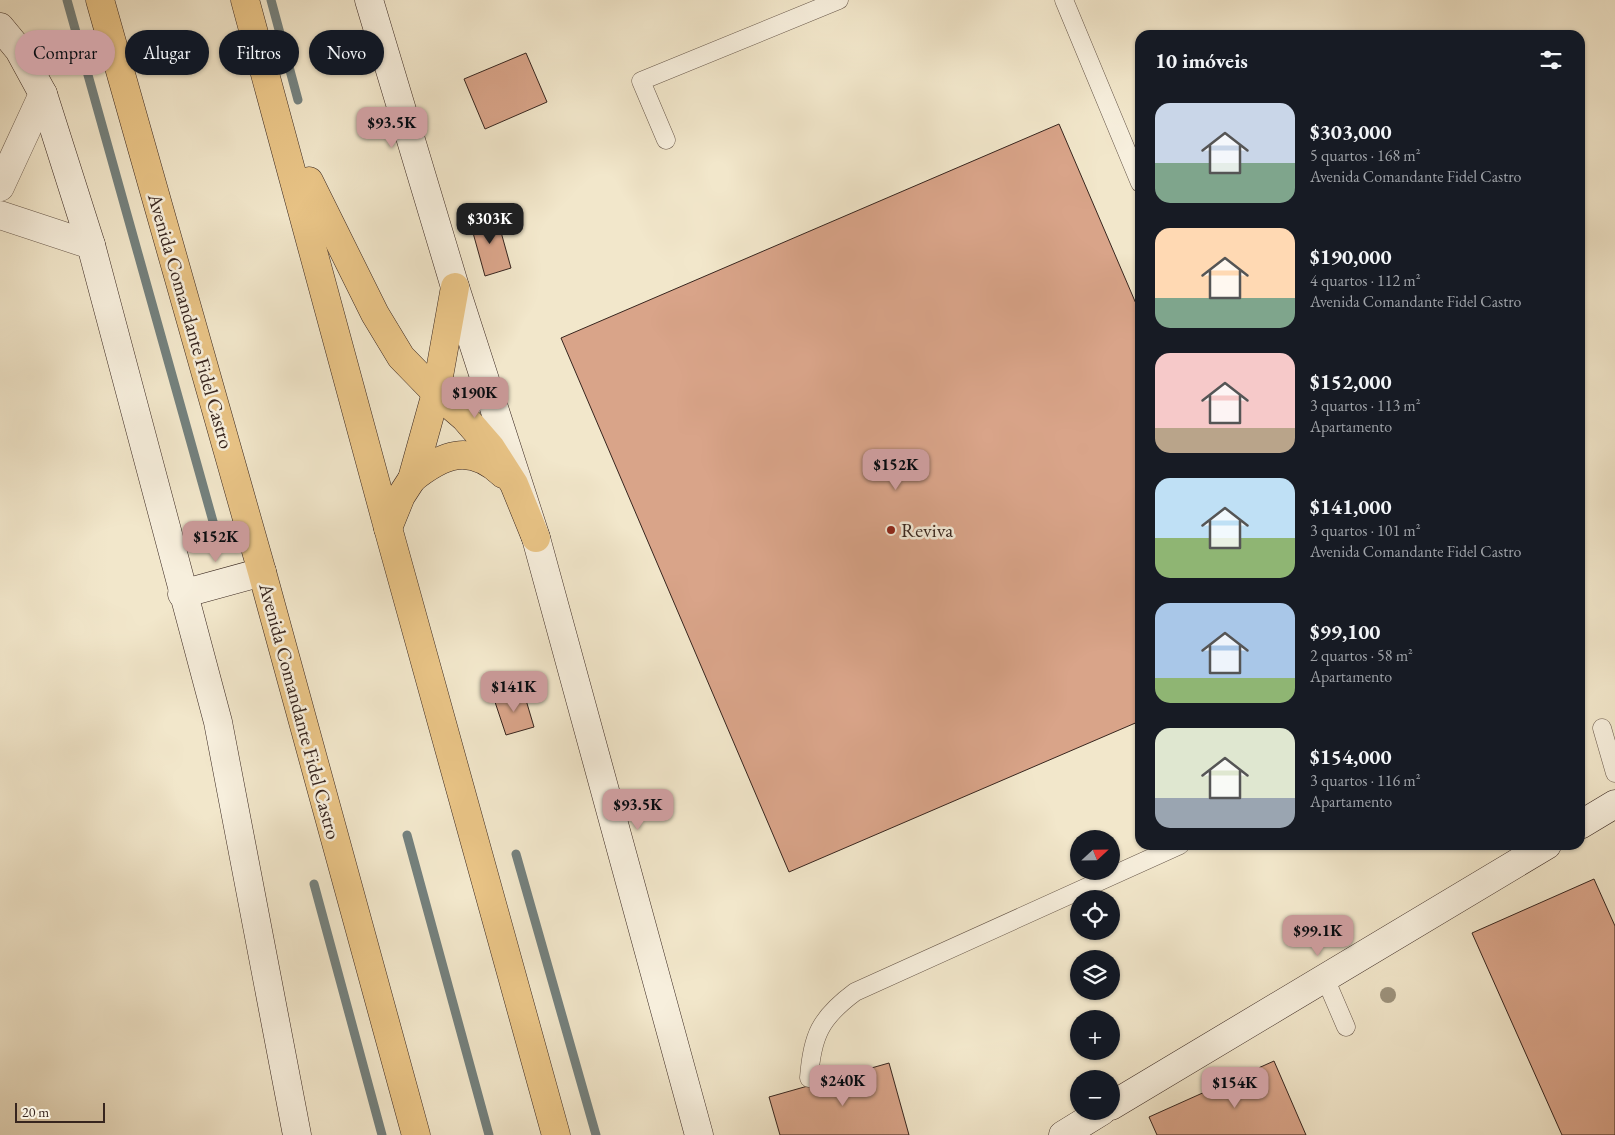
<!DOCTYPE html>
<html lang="pt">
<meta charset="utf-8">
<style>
:root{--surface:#171b24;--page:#20242c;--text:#f1f3f6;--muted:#9ea1a6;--accent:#c59692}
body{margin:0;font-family:"EB Garamond",serif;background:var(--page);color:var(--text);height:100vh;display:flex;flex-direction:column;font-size:19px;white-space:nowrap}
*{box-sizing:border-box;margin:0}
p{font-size:16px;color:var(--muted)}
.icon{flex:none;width:28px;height:28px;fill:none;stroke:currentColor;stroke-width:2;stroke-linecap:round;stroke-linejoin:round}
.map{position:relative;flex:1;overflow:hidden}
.panel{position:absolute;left:1135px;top:30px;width:450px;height:820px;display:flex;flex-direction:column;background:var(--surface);border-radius:15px;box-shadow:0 1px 4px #0004}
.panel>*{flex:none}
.hud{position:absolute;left:15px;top:30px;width:475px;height:45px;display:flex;gap:10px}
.needle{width:32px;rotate:68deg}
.controls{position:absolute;left:1070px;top:830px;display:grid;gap:10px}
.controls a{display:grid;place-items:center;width:50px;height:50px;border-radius:50%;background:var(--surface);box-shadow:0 1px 4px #0004;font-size:25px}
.scale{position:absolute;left:15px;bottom:12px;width:90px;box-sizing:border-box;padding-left:5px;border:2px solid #37251e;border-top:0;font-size:14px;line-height:18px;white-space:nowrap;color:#37251e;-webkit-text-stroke:4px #f7efdd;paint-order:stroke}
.price{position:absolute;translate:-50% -42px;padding:0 11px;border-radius:10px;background:var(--accent);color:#111;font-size:16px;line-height:32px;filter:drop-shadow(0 1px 2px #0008)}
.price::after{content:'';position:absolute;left:50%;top:30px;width:15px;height:11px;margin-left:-8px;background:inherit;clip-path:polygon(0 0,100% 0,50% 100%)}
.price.current{background:#222;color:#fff}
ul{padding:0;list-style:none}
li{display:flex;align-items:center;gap:15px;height:125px;padding:0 20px}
li span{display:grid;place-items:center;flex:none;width:140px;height:100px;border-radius:15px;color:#555}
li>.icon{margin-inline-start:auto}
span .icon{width:60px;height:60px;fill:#fffc;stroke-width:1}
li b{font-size:21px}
h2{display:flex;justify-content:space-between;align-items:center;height:60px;padding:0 20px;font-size:21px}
.chip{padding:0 18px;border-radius:22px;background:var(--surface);box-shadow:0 1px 4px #0004;font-size:18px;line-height:45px}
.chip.current{background:var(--accent);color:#111}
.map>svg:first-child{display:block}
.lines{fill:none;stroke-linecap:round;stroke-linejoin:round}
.stream{stroke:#74817e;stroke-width:9}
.building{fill:#d9a489;stroke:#37251e}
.lane-casing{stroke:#665649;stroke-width:19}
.street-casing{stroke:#665649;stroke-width:29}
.secondary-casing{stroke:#37251e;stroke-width:29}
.highway-casing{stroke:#37251e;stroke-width:29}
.lane{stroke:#f7efdd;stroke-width:18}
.street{stroke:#f7efdd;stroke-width:28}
.secondary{stroke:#f7efdd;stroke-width:28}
.highway{stroke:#e9c486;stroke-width:28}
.tree{fill:#9d937d}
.poi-dot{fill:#8f2418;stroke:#f7efdd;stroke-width:2}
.labels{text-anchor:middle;stroke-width:5;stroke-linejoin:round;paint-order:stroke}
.street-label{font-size:20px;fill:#37251e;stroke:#f7efdd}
.poi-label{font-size:20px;fill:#37251e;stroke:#f7efdd;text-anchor:start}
</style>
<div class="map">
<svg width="1615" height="1135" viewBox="0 0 1615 1135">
<rect width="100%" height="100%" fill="#f2e7cb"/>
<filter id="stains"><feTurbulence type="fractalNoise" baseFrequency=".004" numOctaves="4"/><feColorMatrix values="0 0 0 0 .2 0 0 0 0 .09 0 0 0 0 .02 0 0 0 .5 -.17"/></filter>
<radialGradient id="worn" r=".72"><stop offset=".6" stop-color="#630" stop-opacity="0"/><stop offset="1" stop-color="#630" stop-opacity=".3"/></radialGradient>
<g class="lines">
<!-- stream -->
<g class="stream">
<path d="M67,0L214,525"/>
<path d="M271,0L298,100"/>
<path d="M407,835L489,1135"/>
<path d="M516,854L596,1135"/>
<path d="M314,884L382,1135"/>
</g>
</g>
<!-- building -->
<g class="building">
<path d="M526,53L547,102L485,129L464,79Z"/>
<path d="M1059,124L1140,313V721L789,872L561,338Z"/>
<path d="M496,214L511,268L485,276L470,222Z"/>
<path d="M523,690L534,727L506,735L494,699Z"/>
<path d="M1594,879L1615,926V1135H1562L1472,933Z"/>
<path d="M1274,1061L1306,1135H1157L1149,1117Z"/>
<path d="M889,1063L909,1135H780L769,1097Z"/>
</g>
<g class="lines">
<!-- lane casing -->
<g class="lane-casing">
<g id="lane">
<path d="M1064,0L1140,183"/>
<path d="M666,140L641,81L839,0"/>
<path d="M1602,728L1615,773"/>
<path d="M1325,978L1346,1027"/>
<path d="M809,1078C812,1036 820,1018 855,992L1180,845"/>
</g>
</g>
<!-- street casing -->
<g class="street-casing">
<g id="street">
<path d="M0,187L43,94"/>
<path d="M0,215L91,245"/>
</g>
</g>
<!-- secondary casing -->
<g class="secondary-casing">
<g id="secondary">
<path d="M369,0L455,287L536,538L699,1135"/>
<path d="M0,27L19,50L43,94L91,245L218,722L297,1135"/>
<path d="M182,594L262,572"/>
<path d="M1580,825L1615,804"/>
<path d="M1111,1106L1547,845"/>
<path d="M1063,1135L1102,1111"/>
</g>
</g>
<!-- highway casing -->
<g class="highway-casing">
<g id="highway">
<path d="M100,0L262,572L416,1135"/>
<path d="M245,0L388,528L556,1135"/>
<path d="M309,181L375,314L401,357L436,393L465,418L491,448L514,484L536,538"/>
<path d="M412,479C443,454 470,443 503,474"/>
<path d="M388,528L401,496L412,479L436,393L455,287"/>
</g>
</g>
<!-- lane -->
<use href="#lane" class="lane"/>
<!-- street -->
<use href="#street" class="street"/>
<!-- secondary -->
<use href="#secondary" class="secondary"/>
<!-- highway -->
<use href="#highway" class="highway"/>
</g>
<!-- trees -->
<circle class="tree" cx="1388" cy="995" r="8"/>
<!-- markers -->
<circle class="poi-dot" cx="891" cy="530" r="5"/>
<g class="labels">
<!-- street labels -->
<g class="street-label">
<text transform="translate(191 321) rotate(74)" y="7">Avenida Comandante Fidel Castro</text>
<text transform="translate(300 711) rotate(75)" y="7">Avenida Comandante Fidel Castro</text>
</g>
<!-- poi labels -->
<g class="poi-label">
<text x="901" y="537">Reviva</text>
</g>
</g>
<rect width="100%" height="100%" filter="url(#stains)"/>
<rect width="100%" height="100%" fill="url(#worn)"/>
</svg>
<div class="controls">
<a><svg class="needle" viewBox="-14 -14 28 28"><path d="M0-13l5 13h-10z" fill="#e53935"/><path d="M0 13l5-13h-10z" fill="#9ea1a6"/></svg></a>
<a><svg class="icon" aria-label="locate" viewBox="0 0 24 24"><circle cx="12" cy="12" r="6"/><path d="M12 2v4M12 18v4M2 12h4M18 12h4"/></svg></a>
<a><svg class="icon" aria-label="layers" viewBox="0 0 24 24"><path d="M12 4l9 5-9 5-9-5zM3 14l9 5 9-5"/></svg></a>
<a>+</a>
<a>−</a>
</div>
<div class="scale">20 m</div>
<b class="price" style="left:392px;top:149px">$93.5K</b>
<b class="price current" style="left:490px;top:245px">$303K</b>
<b class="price" style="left:475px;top:419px">$190K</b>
<b class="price" style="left:896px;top:491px">$152K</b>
<b class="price" style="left:216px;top:563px">$152K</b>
<b class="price" style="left:514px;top:713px">$141K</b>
<b class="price" style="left:638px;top:831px">$93.5K</b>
<b class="price" style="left:1318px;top:957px">$99.1K</b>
<b class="price" style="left:843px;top:1107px">$240K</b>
<b class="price" style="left:1235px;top:1109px">$154K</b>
<div class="hud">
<a class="chip current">Comprar</a>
<a class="chip">Alugar</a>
<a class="chip">Filtros</a>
<a class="chip">Novo</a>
</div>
<section class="panel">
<h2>10 imóveis<svg class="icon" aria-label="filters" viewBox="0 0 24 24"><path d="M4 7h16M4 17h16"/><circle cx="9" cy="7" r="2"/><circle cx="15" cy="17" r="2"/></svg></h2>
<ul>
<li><span style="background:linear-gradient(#c9d6e8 60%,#7fa58c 0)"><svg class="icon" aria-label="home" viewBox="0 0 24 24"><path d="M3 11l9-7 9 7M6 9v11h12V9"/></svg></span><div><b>$303,000</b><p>5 quartos · 168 m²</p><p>Avenida Comandante Fidel Castro</p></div></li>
<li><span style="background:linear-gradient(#ffd9b3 70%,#7fa58c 0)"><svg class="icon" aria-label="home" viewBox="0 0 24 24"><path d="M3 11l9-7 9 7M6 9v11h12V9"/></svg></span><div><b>$190,000</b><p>4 quartos · 112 m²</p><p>Avenida Comandante Fidel Castro</p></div></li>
<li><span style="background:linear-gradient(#f6c9c9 75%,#b9a48a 0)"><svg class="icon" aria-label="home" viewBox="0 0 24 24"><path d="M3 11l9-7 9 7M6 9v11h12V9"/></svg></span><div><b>$152,000</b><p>3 quartos · 113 m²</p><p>Apartamento</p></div></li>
<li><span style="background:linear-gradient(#bfe0f5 60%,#8fb573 0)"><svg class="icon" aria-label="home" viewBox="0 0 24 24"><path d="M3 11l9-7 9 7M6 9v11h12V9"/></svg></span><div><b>$141,000</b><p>3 quartos · 101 m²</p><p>Avenida Comandante Fidel Castro</p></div></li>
<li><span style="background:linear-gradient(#a9c7e8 75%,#8fb573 0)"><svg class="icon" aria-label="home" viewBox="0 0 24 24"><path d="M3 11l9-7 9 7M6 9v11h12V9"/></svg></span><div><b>$99,100</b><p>2 quartos · 58 m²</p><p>Apartamento</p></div></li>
<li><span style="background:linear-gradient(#dfe7d0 70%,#9aa5b1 0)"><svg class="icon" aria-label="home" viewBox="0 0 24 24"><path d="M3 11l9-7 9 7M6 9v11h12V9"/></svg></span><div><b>$154,000</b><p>3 quartos · 116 m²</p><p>Apartamento</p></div></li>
</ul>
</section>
</div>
